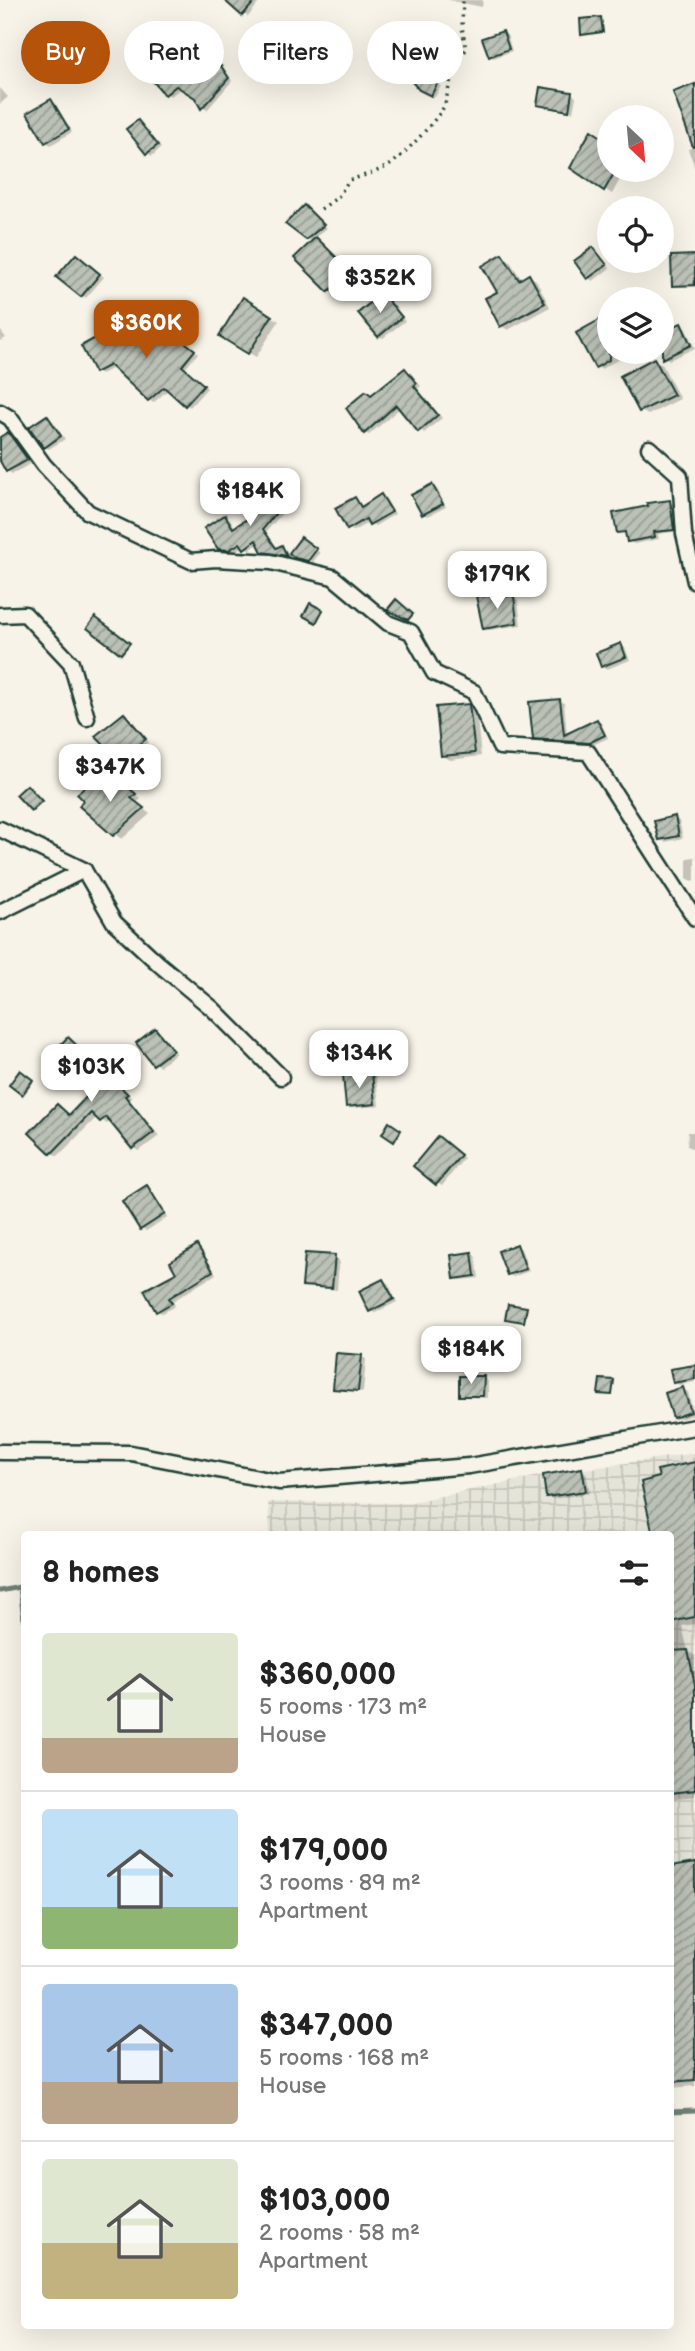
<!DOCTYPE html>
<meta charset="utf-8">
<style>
:root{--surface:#fff;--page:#f6f6f6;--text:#222;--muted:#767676;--line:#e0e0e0;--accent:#b45309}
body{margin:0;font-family:"Balsamiq Sans",sans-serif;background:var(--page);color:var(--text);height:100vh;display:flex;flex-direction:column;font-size:26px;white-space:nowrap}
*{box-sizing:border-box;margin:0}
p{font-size:23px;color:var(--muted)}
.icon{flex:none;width:38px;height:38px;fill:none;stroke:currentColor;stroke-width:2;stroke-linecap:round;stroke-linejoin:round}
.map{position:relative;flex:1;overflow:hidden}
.drawer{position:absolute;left:21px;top:1531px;width:653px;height:798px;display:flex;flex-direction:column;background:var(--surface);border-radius:7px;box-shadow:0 7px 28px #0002}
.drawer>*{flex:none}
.hud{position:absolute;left:21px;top:21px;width:654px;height:63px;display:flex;gap:14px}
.needle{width:46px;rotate:154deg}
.buttons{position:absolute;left:597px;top:105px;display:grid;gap:14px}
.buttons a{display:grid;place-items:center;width:77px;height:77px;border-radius:50%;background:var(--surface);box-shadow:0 7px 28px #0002;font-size:35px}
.price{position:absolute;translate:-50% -60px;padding:0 16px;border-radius:14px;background:#fff;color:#222;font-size:23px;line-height:46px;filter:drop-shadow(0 2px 4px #0008)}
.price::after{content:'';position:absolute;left:50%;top:42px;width:21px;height:16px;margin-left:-10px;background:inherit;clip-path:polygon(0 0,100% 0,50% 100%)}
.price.selected{background:var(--accent);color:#fff}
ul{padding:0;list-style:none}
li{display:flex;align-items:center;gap:21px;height:175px;padding:0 21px}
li+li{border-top:2px solid var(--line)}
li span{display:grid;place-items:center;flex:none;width:196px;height:140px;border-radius:7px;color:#555}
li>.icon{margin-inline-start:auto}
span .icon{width:84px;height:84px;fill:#fffc;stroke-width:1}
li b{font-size:30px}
h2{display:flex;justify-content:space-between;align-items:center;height:84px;padding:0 21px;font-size:30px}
.tag{padding:0 24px;border-radius:32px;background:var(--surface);box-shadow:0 7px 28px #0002;font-size:24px;line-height:63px}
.tag.selected{background:var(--accent);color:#fff}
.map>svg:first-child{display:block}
.industrial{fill:url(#industrial-grid)}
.shadow{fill:#0003}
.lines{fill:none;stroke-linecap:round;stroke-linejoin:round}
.stream{stroke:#6f8077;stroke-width:5}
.building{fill:url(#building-hatch);stroke:#1f3d34;stroke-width:2}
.minor-casing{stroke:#1f3d34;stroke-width:19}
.path{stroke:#1f3d34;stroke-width:3.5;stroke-dasharray:2 5;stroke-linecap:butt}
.minor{stroke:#f7f3e8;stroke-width:14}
</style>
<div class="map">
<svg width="695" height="2351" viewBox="0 0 695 2351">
<defs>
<pattern id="industrial-grid" width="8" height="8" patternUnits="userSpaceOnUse" patternTransform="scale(1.75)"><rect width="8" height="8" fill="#e5e4d9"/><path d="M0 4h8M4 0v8" fill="none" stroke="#c4c4bb"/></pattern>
<pattern id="building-hatch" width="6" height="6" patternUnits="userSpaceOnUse" patternTransform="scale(1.75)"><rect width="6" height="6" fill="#bbc1b6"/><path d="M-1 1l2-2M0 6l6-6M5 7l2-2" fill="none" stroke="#979e95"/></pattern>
</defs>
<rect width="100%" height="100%" fill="#f7f3e8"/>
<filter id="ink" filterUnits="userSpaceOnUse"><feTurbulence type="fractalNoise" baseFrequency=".0143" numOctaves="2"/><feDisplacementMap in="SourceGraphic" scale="14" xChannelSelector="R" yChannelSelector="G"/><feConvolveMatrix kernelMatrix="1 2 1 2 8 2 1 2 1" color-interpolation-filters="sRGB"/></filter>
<g filter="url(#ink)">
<!-- industrial -->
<path class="industrial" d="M695,1453V2080L670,2082V1535H270L268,1502L407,1503L543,1475Z"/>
<!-- shadow -->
<g class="shadow">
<path d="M226,0H261L248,17Z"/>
<path d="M448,0H483L482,7Z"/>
<path d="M413,33L434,56L415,72L441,86L435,97L421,89L390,53Z"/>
<path d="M503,33L507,35L512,51L494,58L490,55Z"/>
<path d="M172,52L196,77L220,68L225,71L232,81L207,110L202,107L196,97L181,88L171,96L167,94L148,73Z"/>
<path d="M0,88L8,97L0,104Z"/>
<path d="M572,94L576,97L573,112L539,104Z"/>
<path d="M51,101L55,103L72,132L51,145L46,142Z"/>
<path d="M138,122L161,148L152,156L147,153Z"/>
<path d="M609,144V170H625L612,194L573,167Z"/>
<path d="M695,147V168L688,149Z"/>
<path d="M304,207L327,228L315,238L323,243L356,275L336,295L329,291L313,242L307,239Z"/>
<path d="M594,249L610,268L593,281L588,278Z"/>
<path d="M503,256L509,260L522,280L529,276L536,280L550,307L508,330L501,326L499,293Z"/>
<path d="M695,257V287H678L674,285Z"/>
<path d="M80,258L104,277L86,298L82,295Z"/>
<path d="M382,295L405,321L383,338L379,336Z"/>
<path d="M244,300L279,321L256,357L221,336Z"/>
<path d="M152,318L198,353L185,369L207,388L190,407L169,389L153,403L115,367L101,374L97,372L119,327L123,330L129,340Z"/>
<path d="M601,321L609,331V352H620L623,357L601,369L596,367Z"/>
<path d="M681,325L685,328L695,348L669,360L661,352L662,334Z"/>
<path d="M0,330L6,338L0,341Z"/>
<path d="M654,360L662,364L680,399L648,415L641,411Z"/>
<path d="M405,370L421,386L417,389L442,418L424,433L400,408L369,435L365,433L372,397Z"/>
<path d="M47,417L52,420L65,439L49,449L45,447Z"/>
<path d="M8,434L13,437L32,463L12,474L8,471L0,458V439Z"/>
<path d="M432,486L437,489L446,507L428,516L423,514Z"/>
<path d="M290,491L297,496L266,532L278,549L282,547L286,550L290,557L268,554L263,551L259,543L250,550L244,546L234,552L219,548L225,517L230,519L236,529Z"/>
<path d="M381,496L386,499L395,514L375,526L370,522L353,531L348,528L355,499L363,507Z"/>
<path d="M670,502L674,505L678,531L658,534L659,539L634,544L629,541L627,534L619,532Z"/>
<path d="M306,542L320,553L313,562L296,556Z"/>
<path d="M514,597L518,600L521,625L489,630L484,627Z"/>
<path d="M620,645L625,648L630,660L607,669L603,666Z"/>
<path d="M559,701L564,703L567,735L597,721L601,723L608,738L595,744L539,741L534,738Z"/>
<path d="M469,706L476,710L481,756L450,760L442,755Z"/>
<path d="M124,715L149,742L125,763L121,760Z"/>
<path d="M114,778L141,799L136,803L150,814L122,839L82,805Z"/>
<path d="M674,818L679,821L683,838L665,842L660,839Z"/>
<path d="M695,857V880L692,881L687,878V858Z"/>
<path d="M155,1030L176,1053L159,1067L138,1043Z"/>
<path d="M68,1039L132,1098L130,1100L159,1136L139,1151L133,1148L111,1120L107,1124L97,1117L58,1156L52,1153L58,1106L70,1116L94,1091Z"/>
<path d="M21,1072L34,1082L24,1095L11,1085Z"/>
<path d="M371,1074L376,1077L379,1106L352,1108L347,1106Z"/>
<path d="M688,1132H695V1149L687,1146Z"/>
<path d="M443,1141L464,1158L442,1186L437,1183Z"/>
<path d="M147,1187L151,1190L168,1217L146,1231L141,1229Z"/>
<path d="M517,1246L521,1249L529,1271L513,1277L508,1274Z"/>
<path d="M197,1247L202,1250L216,1274L173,1301L175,1306L162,1313L157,1311L178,1273Z"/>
<path d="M472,1254L476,1257L479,1278L460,1280L456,1278Z"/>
<path d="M335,1257L339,1260L337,1290L308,1287L304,1285Z"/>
<path d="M383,1281L388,1283L397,1302L375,1313L370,1311Z"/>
<path d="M361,1357L366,1359L363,1392L339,1390L335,1388Z"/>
<path d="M695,1366V1382L679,1385L674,1382Z"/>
<path d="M483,1378L488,1381V1398L465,1397L461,1395Z"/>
<path d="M683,1389L688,1392L694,1415L679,1419L674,1417Z"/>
<path d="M695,1464V1624L682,1626L688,1651L695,1656V1796L670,1799V1558Z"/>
<path d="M582,1470L586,1473L590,1493L553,1499L548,1496Z"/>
<path d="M550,1532L556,1535H538Z"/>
<path d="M695,1865V2086L670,2088V1869Z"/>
</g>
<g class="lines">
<!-- stream -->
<g class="stream">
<path d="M0,1591L20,1587L24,1620"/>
<path d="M670,2112L695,2111"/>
</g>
</g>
<!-- building -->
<g class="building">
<path d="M224,0H256L242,16Z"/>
<path d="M601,17L603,32L581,35L580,19Z"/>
<path d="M413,31L431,53L413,69L438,82L431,96L419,90L387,53Z"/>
<path d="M503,31L509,49L489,57L482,38Z"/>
<path d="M172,50L195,76L206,63L221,66L229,78L201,109L195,98L176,86L165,95L145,72Z"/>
<path d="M695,84V146L693,147L673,92Z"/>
<path d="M540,87L572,92L569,111L537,105Z"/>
<path d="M51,99L69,129L45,143L27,113Z"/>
<path d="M138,120L158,145L146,154L126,129Z"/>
<path d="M591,130L609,142V170H616L604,191L570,168Z"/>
<path d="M304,205L324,225L306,240L285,224Z"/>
<path d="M316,237L349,270L328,292L294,258Z"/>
<path d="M593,247L607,265L587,279L574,261Z"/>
<path d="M76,254L100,274L81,297L56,277Z"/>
<path d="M502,254L519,280L529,274L545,303L500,327L485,298L497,292L482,266Z"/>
<path d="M695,255V285L672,286L671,256Z"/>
<path d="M382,293L402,317L378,337L358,313Z"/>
<path d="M243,297L272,316L248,354L219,336Z"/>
<path d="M147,313L195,350L182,366L204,385L185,406L164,387L148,401L110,365L95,373L81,346L119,325L127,340Z"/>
<path d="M601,319L609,334V360L595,368L576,333Z"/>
<path d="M681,323L691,345L662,359V332Z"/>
<path d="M654,358L674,395L639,412L620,376Z"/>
<path d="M405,368L417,383L414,386L438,415L418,432L396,405L364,434L346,408L366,391L371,395Z"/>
<path d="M47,415L61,436L44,448L29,427Z"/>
<path d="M8,432L28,460L6,472L0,461V437Z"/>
<path d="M432,484L443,504L422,515L411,495Z"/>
<path d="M290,489L293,492L263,529L276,548L282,545L287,556L262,552L256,540L244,549L240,543L229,550L218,549L204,528L225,515L233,528L262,509L258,506L271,491L279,497Z"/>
<path d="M381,494L392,512L369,525L366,519L347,530L335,508L355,497L361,507Z"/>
<path d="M670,500L674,530L654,532L655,537L627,542L625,532L617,533L613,513L648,506L647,503Z"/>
<path d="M301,537L317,549L308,561L295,558L289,553Z"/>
<path d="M476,596H514L517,623L483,629Z"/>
<path d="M396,599L413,614L408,620L387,610Z"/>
<path d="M310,603L323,610L316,623L303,616Z"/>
<path d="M95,617L130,643L121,654L87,628Z"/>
<path d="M621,643L626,657L601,667L596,653Z"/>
<path d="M560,699L564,735L597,719L605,735L589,743L533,739L529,702Z"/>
<path d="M469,704L475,753L441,756L436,707Z"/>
<path d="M124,713L146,739L120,761L95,736Z"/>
<path d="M114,775L136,794L131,798L144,808L113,836L79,806L83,800L77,794L93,780L100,786Z"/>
<path d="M27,785L42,801L31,811L16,795Z"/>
<path d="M675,816L679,836L659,840L654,821Z"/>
<path d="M155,1028L173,1050L153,1065L136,1043Z"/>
<path d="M68,1037L128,1094L125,1096L154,1132L132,1149L106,1117L100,1122L91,1113L51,1154L29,1133L57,1104L69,1115L92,1091L52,1053Z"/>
<path d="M20,1070L33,1080L22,1095L9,1085Z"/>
<path d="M372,1073L375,1104L346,1107L343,1075Z"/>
<path d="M389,1122L401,1130L394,1142L382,1134Z"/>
<path d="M438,1136L461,1155L436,1185L413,1166Z"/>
<path d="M147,1185L165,1214L140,1230L122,1201Z"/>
<path d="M517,1244L526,1269L507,1275L498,1251Z"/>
<path d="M197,1245L213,1271L169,1298L172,1303L156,1312L144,1290L176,1273L170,1262Z"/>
<path d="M472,1252L475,1276L454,1279L451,1255Z"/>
<path d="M305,1253L335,1255L332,1288L302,1286Z"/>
<path d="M383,1279L394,1299L369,1312L359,1291Z"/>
<path d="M508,1304L527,1307L524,1322L505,1319Z"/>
<path d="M336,1353L362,1355L358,1391L333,1389Z"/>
<path d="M695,1365V1379L673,1383L670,1369Z"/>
<path d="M459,1376H484L483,1396H459Z"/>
<path d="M600,1379L614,1380L612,1395L598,1394Z"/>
<path d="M683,1387L691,1412L673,1418L665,1393Z"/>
<path d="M695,1462V1617L670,1622V1535H653L641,1482L659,1477L657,1470Z"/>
<path d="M582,1468L586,1491L546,1497L543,1475Z"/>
<path d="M688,1650L695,1685V1790L670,1793V1651Z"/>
<path d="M695,1863V2080L670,2082V1867Z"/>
</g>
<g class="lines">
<!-- minor casing -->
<g class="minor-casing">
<g id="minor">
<path d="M0,412L10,418L44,465L88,512L191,561L216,559L271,562L333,577L388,623L411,632L434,673L474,692L500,747L588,752L695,918"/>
<path d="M649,448L680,476L684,534L695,582"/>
<path d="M0,615L25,614L71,663L87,718"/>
<path d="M0,829L84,870L114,922L159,964L213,1009L281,1077"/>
<path d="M0,912L84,870"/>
<path d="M0,1452L131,1453L279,1482L469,1466L695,1427"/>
</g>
</g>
<!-- path -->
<path class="path" d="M321,209L338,197L349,180C363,176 377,172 390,165C401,158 442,115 445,104C450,85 452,64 466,50L462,27L463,0"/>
<!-- minor -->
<use href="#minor" class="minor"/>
</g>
</g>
</svg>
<div class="buttons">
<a><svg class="needle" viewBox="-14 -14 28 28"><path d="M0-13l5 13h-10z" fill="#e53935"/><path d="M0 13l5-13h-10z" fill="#767676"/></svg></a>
<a><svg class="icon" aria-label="locate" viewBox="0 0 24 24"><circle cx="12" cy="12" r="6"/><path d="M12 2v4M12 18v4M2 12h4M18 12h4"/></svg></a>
<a><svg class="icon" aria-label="layers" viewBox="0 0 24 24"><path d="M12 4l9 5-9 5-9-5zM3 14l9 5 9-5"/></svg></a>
</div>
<b class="price" style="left:380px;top:315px">$352K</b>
<b class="price selected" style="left:146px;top:360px">$360K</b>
<b class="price" style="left:250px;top:528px">$184K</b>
<b class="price" style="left:497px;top:611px">$179K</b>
<b class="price" style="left:110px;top:804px">$347K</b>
<b class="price" style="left:359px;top:1090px">$134K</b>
<b class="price" style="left:91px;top:1104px">$103K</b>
<b class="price" style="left:471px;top:1386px">$184K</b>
<div class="hud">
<a class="tag selected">Buy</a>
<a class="tag">Rent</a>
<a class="tag">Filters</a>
<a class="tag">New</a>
</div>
<section class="drawer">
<h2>8 homes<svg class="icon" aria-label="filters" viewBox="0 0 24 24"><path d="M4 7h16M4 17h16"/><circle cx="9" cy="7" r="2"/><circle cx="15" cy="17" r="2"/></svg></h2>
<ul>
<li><span style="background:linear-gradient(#dfe7d0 75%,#b9a48a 0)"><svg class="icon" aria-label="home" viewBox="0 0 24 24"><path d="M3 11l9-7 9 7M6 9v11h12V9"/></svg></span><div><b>$360,000</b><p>5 rooms · 173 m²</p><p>House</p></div></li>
<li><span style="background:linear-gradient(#bfe0f5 70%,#8fb573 0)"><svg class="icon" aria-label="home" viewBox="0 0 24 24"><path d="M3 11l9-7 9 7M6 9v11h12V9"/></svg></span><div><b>$179,000</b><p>3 rooms · 89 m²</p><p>Apartment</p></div></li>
<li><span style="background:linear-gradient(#a9c7e8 70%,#b9a48a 0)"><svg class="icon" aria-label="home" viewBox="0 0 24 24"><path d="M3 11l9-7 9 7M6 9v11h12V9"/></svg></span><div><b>$347,000</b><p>5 rooms · 168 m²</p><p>House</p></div></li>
<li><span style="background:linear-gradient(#dfe7d0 60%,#c2b280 0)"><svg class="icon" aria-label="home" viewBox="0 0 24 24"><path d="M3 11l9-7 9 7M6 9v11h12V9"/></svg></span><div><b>$103,000</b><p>2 rooms · 58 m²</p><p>Apartment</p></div></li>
</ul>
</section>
</div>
